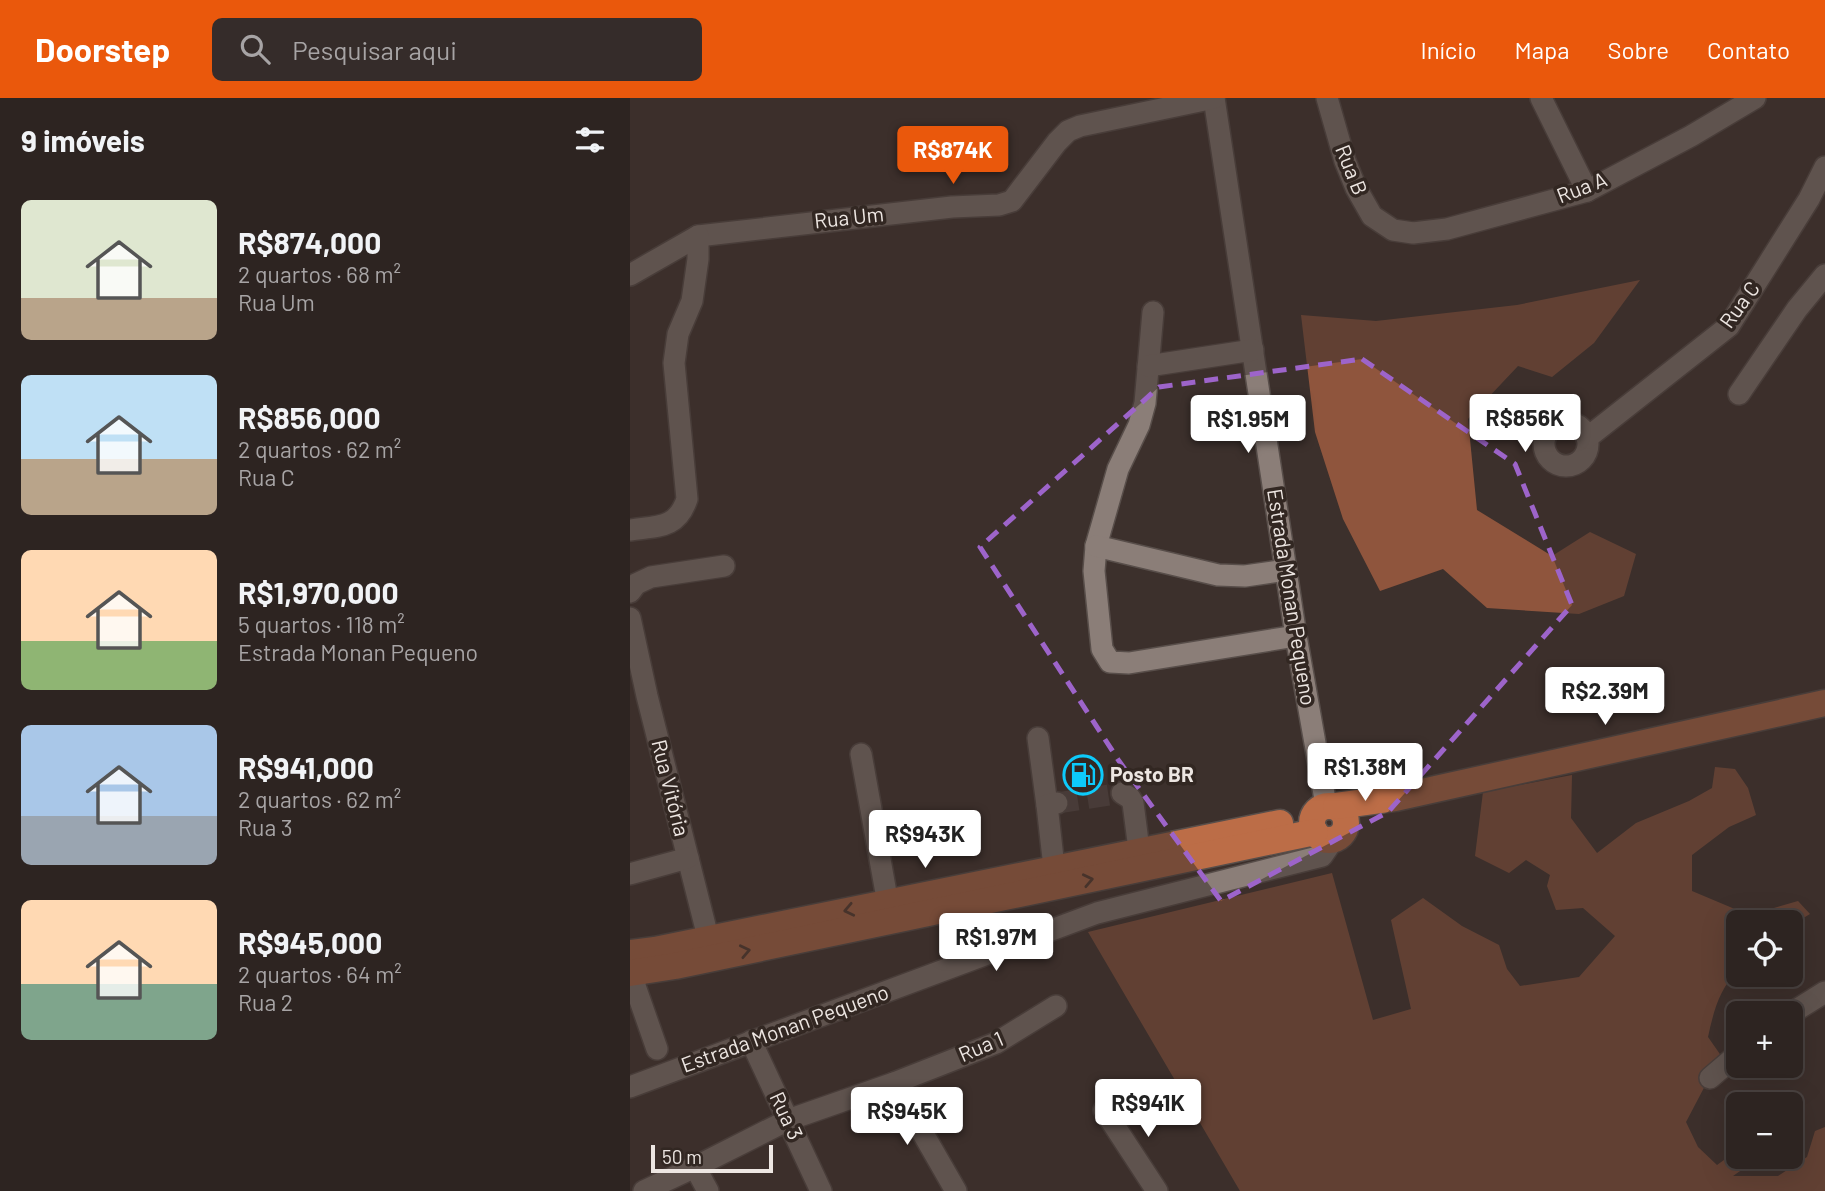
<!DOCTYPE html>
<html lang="pt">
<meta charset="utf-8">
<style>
:root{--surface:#2d2421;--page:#352c2a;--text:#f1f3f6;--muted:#a7a4a5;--line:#48413f;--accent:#ea580c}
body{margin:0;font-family:Barlow,sans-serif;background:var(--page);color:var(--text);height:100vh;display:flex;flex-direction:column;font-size:26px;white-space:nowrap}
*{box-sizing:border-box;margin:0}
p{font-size:23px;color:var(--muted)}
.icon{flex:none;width:38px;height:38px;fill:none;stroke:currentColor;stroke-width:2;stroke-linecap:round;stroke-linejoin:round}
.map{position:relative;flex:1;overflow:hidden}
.sheet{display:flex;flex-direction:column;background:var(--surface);width:630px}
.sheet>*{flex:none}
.controls{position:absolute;left:1096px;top:812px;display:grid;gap:14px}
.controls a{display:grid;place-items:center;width:77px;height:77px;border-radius:10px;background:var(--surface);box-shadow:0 7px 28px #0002,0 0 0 2px var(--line);font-size:35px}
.scale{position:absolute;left:21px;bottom:18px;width:122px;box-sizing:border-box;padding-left:7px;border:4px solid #ede6e2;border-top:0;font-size:19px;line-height:24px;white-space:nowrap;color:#ede6e2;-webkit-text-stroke:5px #322722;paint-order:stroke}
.price{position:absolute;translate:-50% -60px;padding:0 16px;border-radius:7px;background:#fff;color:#222;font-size:23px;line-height:46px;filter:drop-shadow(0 2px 4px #0008)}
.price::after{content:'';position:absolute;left:50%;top:42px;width:21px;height:16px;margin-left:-10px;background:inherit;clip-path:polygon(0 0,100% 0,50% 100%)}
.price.active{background:var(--accent);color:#fff}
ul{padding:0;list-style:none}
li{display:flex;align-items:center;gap:21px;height:175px;padding:0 21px}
li span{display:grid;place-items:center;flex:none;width:196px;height:140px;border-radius:10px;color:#555}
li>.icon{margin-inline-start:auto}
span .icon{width:84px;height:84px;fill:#fffc;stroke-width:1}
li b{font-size:30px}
h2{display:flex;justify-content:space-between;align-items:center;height:84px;padding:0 21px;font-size:30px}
header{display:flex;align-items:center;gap:42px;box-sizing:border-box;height:98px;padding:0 35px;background:var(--accent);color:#fff}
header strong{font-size:33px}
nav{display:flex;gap:38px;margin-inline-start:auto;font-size:24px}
.search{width:490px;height:63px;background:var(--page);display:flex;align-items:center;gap:18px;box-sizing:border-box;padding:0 24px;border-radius:10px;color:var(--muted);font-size:26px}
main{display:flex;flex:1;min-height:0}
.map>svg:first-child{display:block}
.forest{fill:#8f553d}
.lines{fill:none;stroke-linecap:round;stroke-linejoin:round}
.minor-tunnel{stroke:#574b47;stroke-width:21;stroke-dasharray:21 10;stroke-linecap:butt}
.minor-casing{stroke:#584e4a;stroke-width:24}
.major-casing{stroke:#584e4a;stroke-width:29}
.minor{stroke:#8b7e78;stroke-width:21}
.major{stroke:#bc6d47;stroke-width:26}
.oneway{stroke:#54382b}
.marked{fill:none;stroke:#9d64ca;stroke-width:5;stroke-dasharray:14 9;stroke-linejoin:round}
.labels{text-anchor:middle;stroke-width:7;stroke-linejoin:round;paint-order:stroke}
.street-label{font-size:21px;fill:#ede6e2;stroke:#322722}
.poi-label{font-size:21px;font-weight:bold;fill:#ede6e2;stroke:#322722;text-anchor:start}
</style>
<header>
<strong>Doorstep</strong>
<div class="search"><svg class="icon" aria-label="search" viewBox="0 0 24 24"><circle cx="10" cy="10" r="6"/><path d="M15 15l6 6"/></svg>Pesquisar aqui</div>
<nav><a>Início</a><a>Mapa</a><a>Sobre</a><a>Contato</a></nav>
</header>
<main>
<section class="sheet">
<h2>9 imóveis<svg class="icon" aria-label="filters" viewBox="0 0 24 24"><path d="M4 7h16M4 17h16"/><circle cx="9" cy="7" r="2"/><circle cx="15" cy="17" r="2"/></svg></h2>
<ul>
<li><span style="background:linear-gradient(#dfe7d0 70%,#b9a48a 0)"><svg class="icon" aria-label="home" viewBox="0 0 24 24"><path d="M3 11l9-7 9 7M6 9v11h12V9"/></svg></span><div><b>R$874,000</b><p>2 quartos · 68 m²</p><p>Rua Um</p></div></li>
<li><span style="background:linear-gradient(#bfe0f5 60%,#b9a48a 0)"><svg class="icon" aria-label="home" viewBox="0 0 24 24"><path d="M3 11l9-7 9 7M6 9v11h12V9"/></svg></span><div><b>R$856,000</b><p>2 quartos · 62 m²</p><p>Rua C</p></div></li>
<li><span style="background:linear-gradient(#ffd9b3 65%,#8fb573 0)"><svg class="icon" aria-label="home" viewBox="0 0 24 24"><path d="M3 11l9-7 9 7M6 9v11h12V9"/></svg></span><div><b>R$1,970,000</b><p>5 quartos · 118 m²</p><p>Estrada Monan Pequeno</p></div></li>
<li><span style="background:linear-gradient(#a9c7e8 65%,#9aa5b1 0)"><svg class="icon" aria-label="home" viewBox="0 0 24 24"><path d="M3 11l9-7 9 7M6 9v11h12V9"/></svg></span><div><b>R$941,000</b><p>2 quartos · 62 m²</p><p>Rua 3</p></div></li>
<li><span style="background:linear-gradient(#ffd9b3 60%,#7fa58c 0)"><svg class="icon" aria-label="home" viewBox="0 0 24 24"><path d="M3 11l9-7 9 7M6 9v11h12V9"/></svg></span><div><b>R$945,000</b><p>2 quartos · 64 m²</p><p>Rua 2</p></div></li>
</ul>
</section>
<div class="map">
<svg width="1195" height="1093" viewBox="0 0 1195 1093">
<rect width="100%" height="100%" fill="#3c302c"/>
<!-- forest -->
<g class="forest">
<path d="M1010,182L964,245L922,279L888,268L838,321L847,412L922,458L960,434L1006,456L994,498L949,516L857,510L813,471L750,493L713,421L685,334L671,217L746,223L887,207Z"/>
<path d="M1085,669L1105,671L1118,690L1126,717L1099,729L1062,757V793L1119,817L1168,803L1180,816L1160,828V824H1108V873C1089,890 1083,916 1078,939L1101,972L1077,984L1056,1024L1068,1049L1087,1067L1108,1052V1059H1130L1103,1078H1148L1177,1059L1185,1033L1195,1029V1093H610L458,834L702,775L743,922L781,911L761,822L793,800L832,828L869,847L877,871L890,888L949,879L985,838L953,810L926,812L917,788L920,777L896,762L879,775L845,758L853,694L942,677L941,720L967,755L1006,725L1059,703L1082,690Z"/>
</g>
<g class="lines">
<!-- minor-tunnel -->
<path class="minor-tunnel" d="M427,705L492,695"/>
<!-- minor casing -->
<g class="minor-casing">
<g id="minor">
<path d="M584,0L666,538L696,707"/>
<path d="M697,0L715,63L726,90L742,118L763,132L783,135L817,131L957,93L1061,38L1125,0"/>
<path d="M911,0L957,93"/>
<path d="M0,177L68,138L322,109L369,107L382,103L427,44L438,33L450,28L584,0"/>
<path d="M523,214L515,305L509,327L488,371L466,448L464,473L472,551L480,564L499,565L666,538"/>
<path d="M518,268L623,252"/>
<path d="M1109,296L1167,211L1195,177"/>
<circle cx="936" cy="346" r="22"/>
<path d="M957,340L1099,228L1179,101L1195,69"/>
<path d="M0,432C28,428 47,431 57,401L44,265L48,236L62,203L68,161V138"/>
<path d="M466,448L588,477L615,478L656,472"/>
<path d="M0,494L6,486L21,479L94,468"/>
<path d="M0,520L17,598L82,855"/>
<path d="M408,640L417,707"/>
<path d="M231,656L260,817"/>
<path d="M492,695L500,700L503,705L511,767"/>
<path d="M0,776L58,760"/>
<path d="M426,787L417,707L427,705"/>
<path d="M6,874L5,888L27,951"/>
<path d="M1160,916L1195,894"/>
<path d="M121,943L191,1093"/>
<path d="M1080,980L1108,956"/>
<path d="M264,985L326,1093"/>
<path d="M0,989L467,815L692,758L703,742"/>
<path d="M474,1012L527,1093"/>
<path d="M14,1093L65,1069"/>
<path d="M78,1093L65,1069L158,1022L264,985L366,945L426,908"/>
</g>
</g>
<!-- major casing -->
<g class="major-casing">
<g id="major">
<circle cx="699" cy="725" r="17"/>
<path d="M706,708L765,700L1195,605"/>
<path d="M0,855L25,852L650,725"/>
<path d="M0,875L45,868L685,734"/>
</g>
</g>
<!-- minor -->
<use href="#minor" class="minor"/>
<!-- major -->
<use href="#major" class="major"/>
</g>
<!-- one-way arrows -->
<defs><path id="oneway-chevron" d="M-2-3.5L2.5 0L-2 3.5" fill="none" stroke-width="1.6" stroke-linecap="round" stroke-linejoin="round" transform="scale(1.75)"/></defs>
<g class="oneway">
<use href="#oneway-chevron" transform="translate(458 782) rotate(-12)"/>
<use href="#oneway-chevron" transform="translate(219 812) rotate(168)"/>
<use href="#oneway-chevron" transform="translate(115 853) rotate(-12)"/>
</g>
<!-- marked area -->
<path d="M0 0H1195V1093H0ZM732,261L885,366L942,507L758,714L591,803L489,663L350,449L529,289Z" fill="#3c302c" fill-opacity=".55" fill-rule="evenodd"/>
<path class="marked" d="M732,261L885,366L942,507L758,714L591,803L489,663L350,449L529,289Z"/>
<!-- icons -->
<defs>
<g id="fuel-ring" transform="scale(2.0125)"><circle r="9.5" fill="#322722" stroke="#0dcafa" stroke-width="1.5"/><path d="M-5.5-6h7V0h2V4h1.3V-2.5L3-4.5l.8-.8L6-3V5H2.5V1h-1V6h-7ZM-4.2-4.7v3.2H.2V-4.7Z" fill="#0dcafa"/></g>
</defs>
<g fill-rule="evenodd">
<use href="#fuel-ring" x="453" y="677"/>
</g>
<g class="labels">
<!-- street labels -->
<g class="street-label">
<text transform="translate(721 72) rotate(68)" y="7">Rua B</text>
<text transform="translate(952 90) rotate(-21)" y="7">Rua A</text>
<text transform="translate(219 120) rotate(-6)" y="7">Rua Um</text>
<text transform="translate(1110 207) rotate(-54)" y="7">Rua C</text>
<text transform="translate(661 499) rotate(81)" y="7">Estrada Monan Pequeno</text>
<text transform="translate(40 690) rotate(76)" y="7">Rua Vitória</text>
<text transform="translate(155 931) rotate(-20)" y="7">Estrada Monan Pequeno</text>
<text transform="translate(351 949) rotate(-23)" y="7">Rua 1</text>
<text transform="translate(156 1018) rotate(65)" y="7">Rua 3</text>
</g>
<!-- poi labels -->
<g class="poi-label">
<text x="480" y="684">Posto BR</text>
</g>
</g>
</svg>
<div class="controls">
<a><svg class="icon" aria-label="locate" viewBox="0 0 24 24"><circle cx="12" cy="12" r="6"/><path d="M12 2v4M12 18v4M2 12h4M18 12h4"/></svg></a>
<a>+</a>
<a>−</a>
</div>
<div class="scale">50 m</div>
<b class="price active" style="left:323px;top:88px">R$874K</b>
<b class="price" style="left:895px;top:356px">R$856K</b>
<b class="price" style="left:618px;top:357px">R$1.95M</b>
<b class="price" style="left:975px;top:629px">R$2.39M</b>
<b class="price" style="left:735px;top:705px">R$1.38M</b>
<b class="price" style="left:295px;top:772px">R$943K</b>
<b class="price" style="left:366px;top:875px">R$1.97M</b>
<b class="price" style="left:518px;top:1041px">R$941K</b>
<b class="price" style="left:277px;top:1049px">R$945K</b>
</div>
</main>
